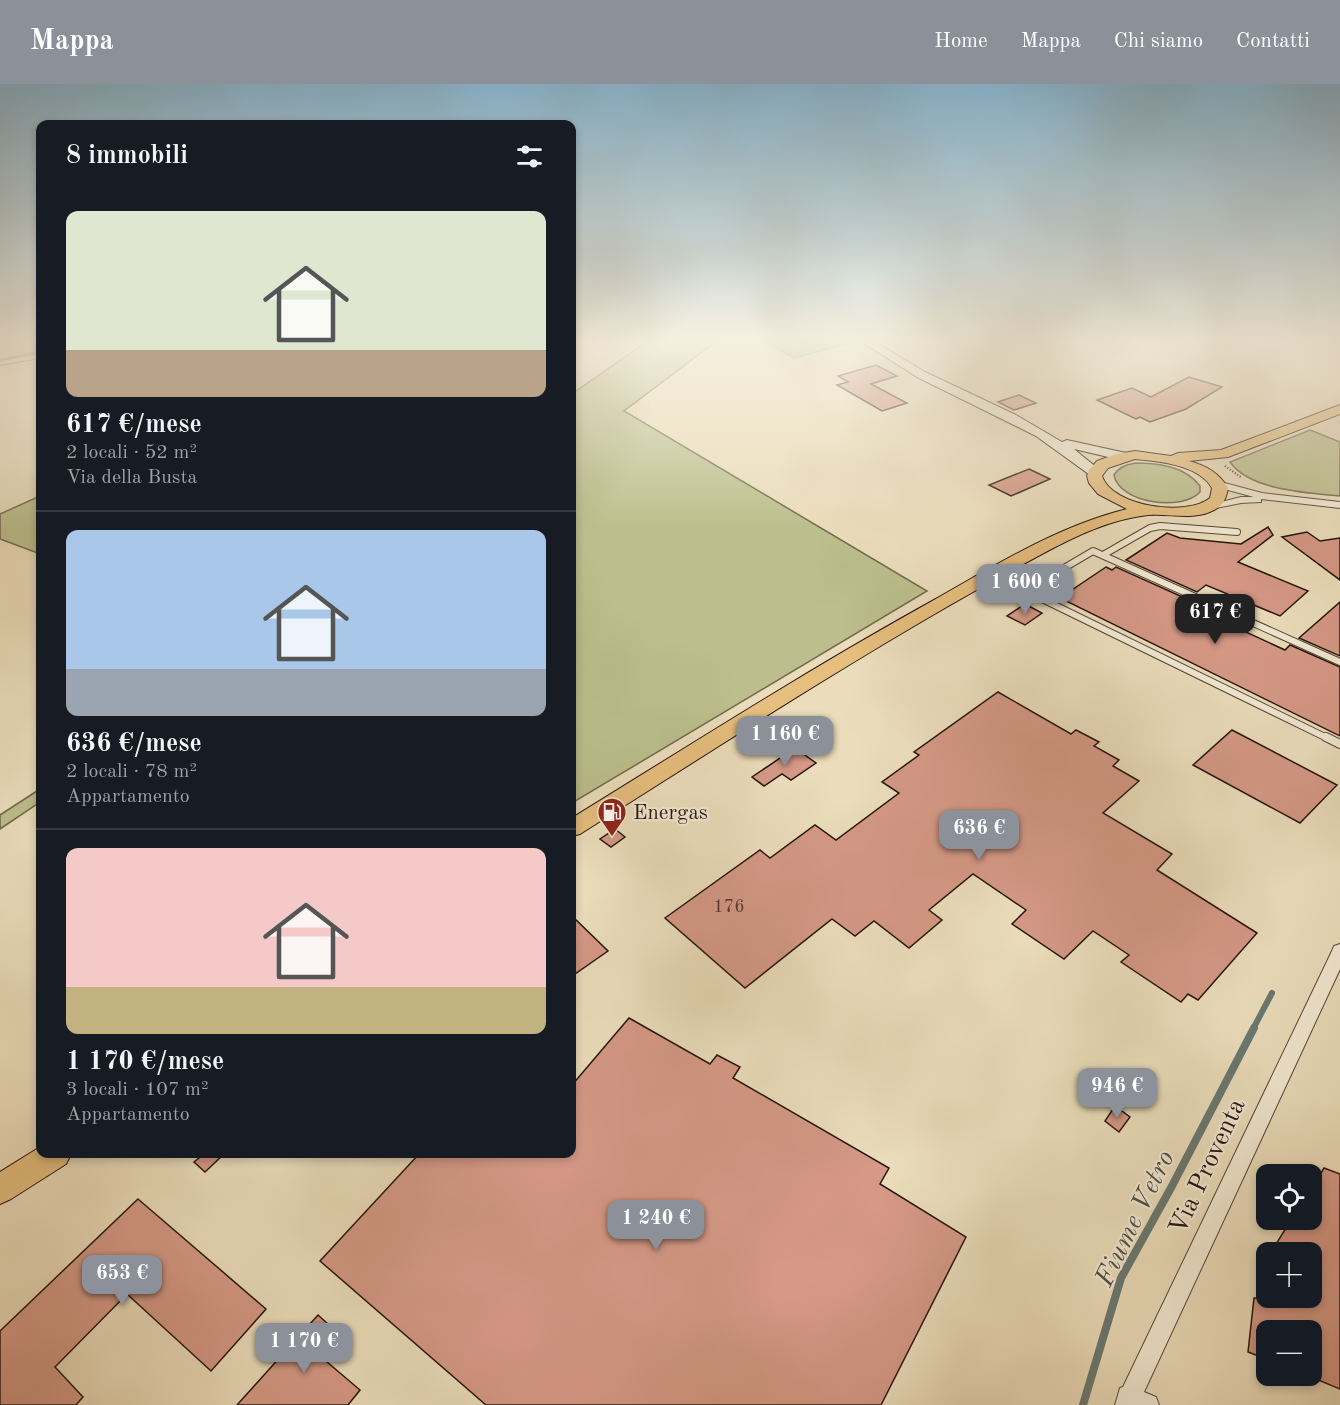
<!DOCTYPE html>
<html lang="it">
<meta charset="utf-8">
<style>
:root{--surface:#171b24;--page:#20242c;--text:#f1f3f6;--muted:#9ea1a6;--line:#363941;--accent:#8c9099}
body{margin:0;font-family:"Old Standard TT",serif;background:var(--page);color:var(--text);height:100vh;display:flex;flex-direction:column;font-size:22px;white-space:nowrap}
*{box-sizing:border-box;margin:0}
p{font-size:20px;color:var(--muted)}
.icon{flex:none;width:33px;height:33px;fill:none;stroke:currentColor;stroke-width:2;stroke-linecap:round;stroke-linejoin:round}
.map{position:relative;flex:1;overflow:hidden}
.side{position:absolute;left:36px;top:36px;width:540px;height:1038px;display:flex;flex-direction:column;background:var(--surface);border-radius:12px;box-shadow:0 3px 9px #0003}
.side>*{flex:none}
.buttons{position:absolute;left:1256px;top:1080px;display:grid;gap:12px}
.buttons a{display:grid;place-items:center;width:66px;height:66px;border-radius:12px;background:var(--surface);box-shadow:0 3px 9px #0003;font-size:30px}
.price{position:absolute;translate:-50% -51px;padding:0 14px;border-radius:12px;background:var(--accent);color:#fff;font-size:20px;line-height:39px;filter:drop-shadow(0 2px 3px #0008)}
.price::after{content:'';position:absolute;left:50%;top:36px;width:18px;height:14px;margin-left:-9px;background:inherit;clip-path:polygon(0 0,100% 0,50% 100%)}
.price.selected{background:#222;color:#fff}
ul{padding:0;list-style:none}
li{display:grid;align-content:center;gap:12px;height:318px;padding:0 30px}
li+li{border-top:2px solid var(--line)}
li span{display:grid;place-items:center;height:186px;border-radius:12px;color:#555}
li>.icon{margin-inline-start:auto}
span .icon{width:108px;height:108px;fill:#fffc;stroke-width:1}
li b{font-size:26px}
h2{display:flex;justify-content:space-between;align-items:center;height:72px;padding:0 30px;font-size:26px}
header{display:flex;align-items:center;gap:36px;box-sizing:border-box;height:84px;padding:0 30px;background:var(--accent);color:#fff}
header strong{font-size:28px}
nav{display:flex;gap:33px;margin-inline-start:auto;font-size:21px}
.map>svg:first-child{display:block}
.green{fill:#bcbf8d;stroke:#716a4e;stroke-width:1.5}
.water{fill:#98bbb4;stroke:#6a7972;stroke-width:1.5}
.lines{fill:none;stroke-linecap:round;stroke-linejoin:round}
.stream-far2{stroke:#6a7972;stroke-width:4}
.stream-far1{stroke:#6a7972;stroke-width:6}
.stream{stroke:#6a7972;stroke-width:8}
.building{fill:#d59986;stroke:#26150e;stroke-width:1.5}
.lane-far1-casing{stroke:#574739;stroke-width:8}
.lane-casing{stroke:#574739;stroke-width:10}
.street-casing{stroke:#574739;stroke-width:2}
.secondary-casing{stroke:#26150e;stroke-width:2}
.primary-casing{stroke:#26150e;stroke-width:2}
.path{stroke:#26150e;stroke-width:2;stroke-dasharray:1 2;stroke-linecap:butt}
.lane-far1{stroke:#f2e9d3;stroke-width:6}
.lane{stroke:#f2e9d3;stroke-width:8}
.street{fill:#f2e9d3;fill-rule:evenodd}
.secondary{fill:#f2e9d3;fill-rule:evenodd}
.primary{fill:#e6be7e;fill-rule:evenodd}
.labels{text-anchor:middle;stroke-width:4.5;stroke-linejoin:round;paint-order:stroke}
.number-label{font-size:18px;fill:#52362c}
.poi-label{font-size:21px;fill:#26150e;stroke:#f2e9d3;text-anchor:start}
.near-street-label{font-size:26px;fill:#26150e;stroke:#f2e9d3}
.near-water-label{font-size:27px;font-style:italic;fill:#4e4f48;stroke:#f2e9d3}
</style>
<header>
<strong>Mappa</strong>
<nav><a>Home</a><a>Mappa</a><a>Chi siamo</a><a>Contatti</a></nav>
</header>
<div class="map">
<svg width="1340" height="1321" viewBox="0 0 1340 1321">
<rect width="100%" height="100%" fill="#ebddbb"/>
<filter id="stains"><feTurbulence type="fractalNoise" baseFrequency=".00333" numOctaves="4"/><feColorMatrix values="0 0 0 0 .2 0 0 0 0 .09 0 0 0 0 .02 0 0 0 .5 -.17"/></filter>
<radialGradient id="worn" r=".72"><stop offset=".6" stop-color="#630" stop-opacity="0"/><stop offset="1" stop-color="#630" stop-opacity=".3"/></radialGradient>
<!-- green -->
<g class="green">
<path d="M649,256H718L624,327L927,507L572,719V310Z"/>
<path d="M1310,346L1340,358V412C1308,409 1249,406 1230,378Z"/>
<path d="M1135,379C1158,379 1185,382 1200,402V408C1182,428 1119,419 1114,391C1119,383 1126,381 1135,379Z"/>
<path d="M40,412V470L0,455V430Z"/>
<path d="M40,705V718L0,745V731Z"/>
</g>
<!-- water -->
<path class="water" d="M763,256H842L847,260L794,274Z"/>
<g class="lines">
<!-- stream-far2 -->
<path class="stream-far2" d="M0,277L40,268"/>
<!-- stream-far1 -->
<path class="stream-far1" d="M1253,945L1272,909"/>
<!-- stream -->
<path class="stream" d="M1083,1321L1121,1194L1172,1102L1254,944"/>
</g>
<!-- building -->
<g class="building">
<path d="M876,281L897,292L871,300L907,319L882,327L837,301L848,298L838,292Z"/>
<path d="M1189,293L1222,303L1186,325L1150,338L1140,333L1136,335L1097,316L1132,304L1151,313Z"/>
<path d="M1019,311L1036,319L1014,326L998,318Z"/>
<path d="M1029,385L1050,395L1011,412L989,401Z"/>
<path d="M1268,443L1273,451L1238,478L1308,507L1280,532L1206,501L1197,508L1126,476L1167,449L1180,454L1241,460Z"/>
<path d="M1307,448L1320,457L1340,454V496L1282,453Z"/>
<path d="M1106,483L1112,486L1116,483L1187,515L1183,519L1285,566L1290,561L1340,583V652L1060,514Z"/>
<path d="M1340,518V572L1299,554Z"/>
<path d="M1025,520L1042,529L1025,541L1007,532Z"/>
<path d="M998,608L1071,650L1076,646L1099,658L1094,662L1119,676L1113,682L1139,697L1103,729L1172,770L1157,786L1257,849L1198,916L1188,910L1181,918L1121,878L1129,871L1093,847L1064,875L1012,840L1026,826L973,790L929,826L942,836L909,864L874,837L855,852L832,835L745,904L665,834L760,766L770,774L815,741L836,756L899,709L882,698L919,671L914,668Z"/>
<path d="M1232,646L1337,701L1300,739L1193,681Z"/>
<path d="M795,664L816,679L791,696L782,690L764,702L752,693Z"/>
<path d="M615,745L625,753L611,763L600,755Z"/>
<path d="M572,832L608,867L572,892Z"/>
<path d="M629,934L710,980L717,971L740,983L733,994L889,1084L880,1100L966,1153L881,1321H486L320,1177L419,1070H572V1001Z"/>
<path d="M1115,1022L1130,1033L1119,1048L1105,1037Z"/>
<path d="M204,1070H224L205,1088L194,1078Z"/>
<path d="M1324,1084L1340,1090V1305L1311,1293V1246H1266V1275L1248,1268L1254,1214H1311V1168H1271L1291,1136H1311V1105Z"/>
<path d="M138,1115L266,1225L211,1287L127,1210L55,1283L83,1313L76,1321H0V1247Z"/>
<path d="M318,1231L339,1250L320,1272L360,1306L348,1321H237Z"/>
</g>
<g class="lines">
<!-- lane-far1 casing -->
<g class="lane-far1-casing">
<g id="lane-far1">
<path d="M1103,471L1150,444L1160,442L1237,448"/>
<path d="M993,491L1329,655"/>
<path d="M1025,507L1093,467L1340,578"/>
</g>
</g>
<!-- lane casing -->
<g class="lane-casing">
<path id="lane" d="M1326,653L1340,660"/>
</g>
<!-- street casing -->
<g class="street-casing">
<g id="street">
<path d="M40,270V274L0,281V277Z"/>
<path d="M1217,397L1262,409L1340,418V424L1261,415V418L1241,419L1201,427V423L1241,413H1254L1213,402L1212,400Z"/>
<path d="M1340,860V885L1144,1308L1156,1313L1159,1321H1115L1120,1304L1123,1303L1332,867L1334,862Z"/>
</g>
</g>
<!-- secondary casing -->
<g class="secondary-casing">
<path id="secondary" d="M859,256H872L925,288L1016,331L1062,358L1067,356L1126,369L1127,372L1121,376L1074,365L1102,388L1095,392L1090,391L1036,352L917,293Z"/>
</g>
<!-- primary casing -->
<g class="primary-casing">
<g id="primary">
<path d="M1340,321V330L1228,373L1189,377C1207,382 1219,389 1228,404C1226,414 1224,421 1214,426C1193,437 1170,429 1148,431C1110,435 1074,453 1042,470C883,555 732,654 580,750L572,752V734C692,660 811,584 934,516C996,481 1058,442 1127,425L1098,410L1089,399L1087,392L1089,386L1097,377L1117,370L1135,367L1171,372L1178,369L1221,366ZM1135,375C1159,377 1199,381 1212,404L1210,414C1187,433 1112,423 1102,392L1108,384Z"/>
<path d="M40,1063V1070H71L66,1080L11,1115L0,1120V1088Z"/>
</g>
</g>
<!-- path -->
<path class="path" d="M1225,382L1242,394"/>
<!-- lane-far1 -->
<use href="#lane-far1" class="lane-far1"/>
<!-- lane -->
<use href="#lane" class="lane"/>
<!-- street -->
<use href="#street" class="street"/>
<!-- secondary -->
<use href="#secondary" class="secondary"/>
<!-- primary -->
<use href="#primary" class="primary"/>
</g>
<!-- sky -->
<linearGradient id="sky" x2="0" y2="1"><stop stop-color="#88b7d3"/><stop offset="0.58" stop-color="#f6f0e0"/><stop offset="1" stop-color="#f6f0e0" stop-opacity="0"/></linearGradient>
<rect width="1340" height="441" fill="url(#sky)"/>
<!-- icons -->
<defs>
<g id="fuel-pin" transform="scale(1.5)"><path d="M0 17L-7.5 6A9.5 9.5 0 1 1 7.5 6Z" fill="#8f2418" stroke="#f2e9d3"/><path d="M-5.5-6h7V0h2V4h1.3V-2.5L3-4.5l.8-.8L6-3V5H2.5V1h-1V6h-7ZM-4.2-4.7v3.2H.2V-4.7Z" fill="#fff"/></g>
</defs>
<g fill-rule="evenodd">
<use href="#fuel-pin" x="612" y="728"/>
</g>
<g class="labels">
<!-- number labels -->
<g class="number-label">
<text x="729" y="828">176</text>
</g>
<!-- poi labels -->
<g class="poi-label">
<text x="633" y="735">Energas</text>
</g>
<!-- near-street labels -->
<g class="near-street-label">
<text transform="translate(1206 1082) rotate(-65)" y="9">Via Proventa</text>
</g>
<!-- near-water labels -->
<g class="near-water-label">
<text transform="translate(1134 1134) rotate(-64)" y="9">Fiume Vetro</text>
</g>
</g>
<rect width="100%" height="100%" filter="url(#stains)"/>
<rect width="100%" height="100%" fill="url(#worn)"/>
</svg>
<div class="buttons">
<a><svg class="icon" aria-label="locate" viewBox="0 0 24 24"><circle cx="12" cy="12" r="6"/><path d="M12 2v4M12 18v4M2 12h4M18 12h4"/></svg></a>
<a>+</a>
<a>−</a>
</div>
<b class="price" style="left:1025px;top:531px">1 600 €</b>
<b class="price selected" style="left:1215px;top:561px">617 €</b>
<b class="price" style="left:785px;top:683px">1 160 €</b>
<b class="price" style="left:979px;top:777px">636 €</b>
<b class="price" style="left:1117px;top:1035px">946 €</b>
<b class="price" style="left:656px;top:1167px">1 240 €</b>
<b class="price" style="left:122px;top:1222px">653 €</b>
<b class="price" style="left:304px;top:1290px">1 170 €</b>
<section class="side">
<h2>8 immobili<svg class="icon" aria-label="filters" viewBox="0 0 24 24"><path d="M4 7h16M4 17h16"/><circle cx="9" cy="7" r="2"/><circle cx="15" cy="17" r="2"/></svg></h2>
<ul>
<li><span style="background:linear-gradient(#dfe7d0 75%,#b9a48a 0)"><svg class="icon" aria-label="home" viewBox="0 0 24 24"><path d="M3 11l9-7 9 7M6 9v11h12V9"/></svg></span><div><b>617 €/mese</b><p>2 locali · 52 m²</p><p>Via della Busta</p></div></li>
<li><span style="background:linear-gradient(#a9c7e8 75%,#9aa5b1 0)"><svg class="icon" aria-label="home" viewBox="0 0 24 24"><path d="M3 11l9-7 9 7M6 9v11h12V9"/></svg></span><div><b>636 €/mese</b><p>2 locali · 78 m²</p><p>Appartamento</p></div></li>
<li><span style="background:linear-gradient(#f6c9c9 75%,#c2b280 0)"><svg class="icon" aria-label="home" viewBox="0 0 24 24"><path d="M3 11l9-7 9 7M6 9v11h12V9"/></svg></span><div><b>1 170 €/mese</b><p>3 locali · 107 m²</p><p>Appartamento</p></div></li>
</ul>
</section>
</div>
